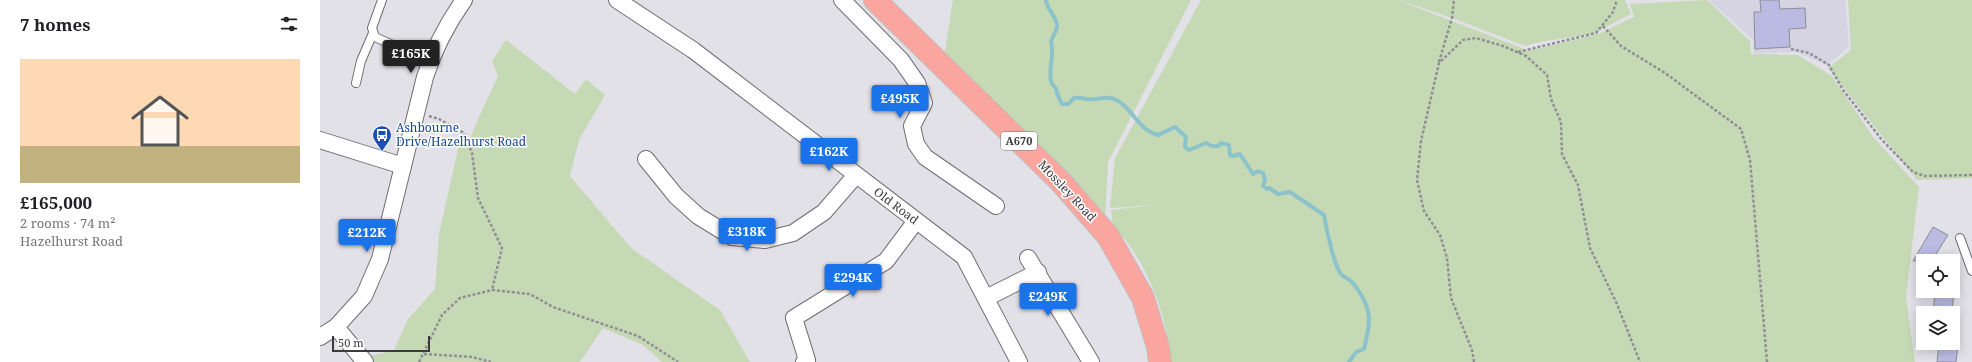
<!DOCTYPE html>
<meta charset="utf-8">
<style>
:root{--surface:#fff;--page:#f6f6f6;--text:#202124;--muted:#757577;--accent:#1a73e8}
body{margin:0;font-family:"Noto Serif",serif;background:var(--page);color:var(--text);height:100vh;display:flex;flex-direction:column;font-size:15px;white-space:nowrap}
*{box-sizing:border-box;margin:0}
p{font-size:13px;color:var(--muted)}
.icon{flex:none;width:22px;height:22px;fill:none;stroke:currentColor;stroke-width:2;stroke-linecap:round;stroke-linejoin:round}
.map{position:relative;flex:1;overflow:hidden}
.panel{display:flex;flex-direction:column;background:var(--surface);width:320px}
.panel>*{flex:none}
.fabs{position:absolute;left:1596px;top:254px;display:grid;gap:8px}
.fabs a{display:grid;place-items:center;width:44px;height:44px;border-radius:0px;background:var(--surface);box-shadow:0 2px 10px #0003;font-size:20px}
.scale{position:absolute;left:12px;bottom:10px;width:98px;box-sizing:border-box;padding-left:4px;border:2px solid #3b3b3e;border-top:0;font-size:11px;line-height:14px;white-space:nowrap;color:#3b3b3e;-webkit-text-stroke:3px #fff;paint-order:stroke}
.price{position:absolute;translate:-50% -34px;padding:0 9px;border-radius:4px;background:var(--accent);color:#fff;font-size:13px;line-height:26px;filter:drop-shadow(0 1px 2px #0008)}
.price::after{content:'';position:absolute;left:50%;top:24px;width:12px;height:9px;margin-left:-6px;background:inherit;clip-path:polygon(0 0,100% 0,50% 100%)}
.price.current{background:#222;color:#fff}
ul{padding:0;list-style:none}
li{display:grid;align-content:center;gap:8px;height:212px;padding:0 20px}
li span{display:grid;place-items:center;height:124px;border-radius:0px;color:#555}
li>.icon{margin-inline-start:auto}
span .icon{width:72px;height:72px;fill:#fffc;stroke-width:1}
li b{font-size:17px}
h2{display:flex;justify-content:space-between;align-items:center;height:48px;padding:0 20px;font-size:17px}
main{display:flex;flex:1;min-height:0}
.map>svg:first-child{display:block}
.built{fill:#d6d4e2}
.green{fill:#c6d9b5}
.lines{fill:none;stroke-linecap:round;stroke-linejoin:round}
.stream{stroke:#8cc2ca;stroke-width:4}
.building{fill:#babae3;stroke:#8d8d93}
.service-casing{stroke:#6e6e74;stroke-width:10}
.minor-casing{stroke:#6e6e74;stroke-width:18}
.primary-casing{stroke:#c0c0c1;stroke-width:24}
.path{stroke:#8f8f94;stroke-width:2.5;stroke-dasharray:3 2;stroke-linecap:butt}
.service{stroke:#fff;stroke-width:8}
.minor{stroke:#fff;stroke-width:16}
.primary{stroke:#faa59d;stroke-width:22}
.labels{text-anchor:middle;stroke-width:3;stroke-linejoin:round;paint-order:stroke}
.shield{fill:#fff;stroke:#767678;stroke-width:1}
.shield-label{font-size:11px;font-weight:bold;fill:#3b3b3e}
.transit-label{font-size:12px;fill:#164399;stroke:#fff;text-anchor:start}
.street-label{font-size:12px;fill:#3b3b3e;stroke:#fff}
</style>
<main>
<section class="panel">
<h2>7 homes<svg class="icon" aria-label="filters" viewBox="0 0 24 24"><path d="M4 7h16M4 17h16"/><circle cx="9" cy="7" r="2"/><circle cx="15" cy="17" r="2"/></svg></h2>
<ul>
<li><span style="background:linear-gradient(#ffd9b3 70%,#c2b280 0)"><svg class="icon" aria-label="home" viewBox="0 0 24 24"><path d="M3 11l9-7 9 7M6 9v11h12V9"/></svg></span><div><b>£165,000</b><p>2 rooms · 74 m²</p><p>Hazelhurst Road</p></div></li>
</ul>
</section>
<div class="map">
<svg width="1652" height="362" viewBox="0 0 1652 362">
<rect width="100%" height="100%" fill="#e2e1e8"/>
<!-- built -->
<path class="built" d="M1389,0H1525L1529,47L1507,65L1476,52L1434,54L1433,40Z"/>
<!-- green -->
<g class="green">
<path d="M633,0H871L788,162L785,221L624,58Z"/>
<path d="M881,0H1078L1209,51L1278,34L1314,17L1310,4L1387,0L1430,41L1431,54L1478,55L1512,76L1553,137L1599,187L1586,297L1595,362H851C847,316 827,259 793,226L791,210L835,205L790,208L795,158Z"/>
<path d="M1079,0H1305L1311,14L1273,34L1219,42L1205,46L1132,18Z"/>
<path d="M1528,0H1652V178L1597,180L1508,68L1531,50Z"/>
<path d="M186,40L255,94L266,79L285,95L259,140L250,176L311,248L400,310L430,362H342L323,345L283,328L260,362H49L50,356L74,350L88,319L115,289L119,234L140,140L149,143L154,128L178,76L172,61Z"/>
</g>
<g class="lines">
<!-- stream -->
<path class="stream" d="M726,0C727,11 738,17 737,27C736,33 732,36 731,42C735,54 728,69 731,81C731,85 735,86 736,89C737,94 739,99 742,104H748L754,98C759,97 762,98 766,99C776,101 787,94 798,101C813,109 817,129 838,135L855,127L866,137L865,147L869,150L886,143L892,146H898L901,143L909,145L910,155L913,156L920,154L933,174L938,171L943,173L945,179L943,186L947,189L949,188L958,194L970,192L1004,215C1006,227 1014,266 1021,274C1024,278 1030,279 1033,283C1053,309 1051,319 1044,349L1036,352L1029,362"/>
</g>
<!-- building -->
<g class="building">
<path d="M1440,0H1459L1460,9L1485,8L1486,28L1469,29L1470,47L1435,49L1434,12H1441Z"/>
<path d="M1613,227L1628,235L1616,254L1628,261H1593Z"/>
<path d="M1615,291H1634L1632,313H1613Z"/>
<path d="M1619,343L1638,345L1636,362H1617Z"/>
</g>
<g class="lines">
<!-- service casing -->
<g class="service-casing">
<g id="service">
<path d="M62,0L52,28L55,37L110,62"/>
<path d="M36,83L41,61L53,33"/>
<path d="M1640,238L1652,271"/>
</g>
</g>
<!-- minor casing -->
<g class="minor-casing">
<g id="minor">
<path d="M297,0L373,50L644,257L699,362"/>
<path d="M522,0L581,60L597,83L604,103L592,126L596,144L605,157L676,206"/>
<path d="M0,140L83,166"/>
<path d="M326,159L356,196L378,216L412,237L445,240L473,233L504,212L536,175"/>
<path d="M708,258L771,362"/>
<path d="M666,298L718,272"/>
<path d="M16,327L45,362"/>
<path d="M0,337L16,327L44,296L60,259L105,77C114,49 127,24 144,0"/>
<path d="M484,362L487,360L474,318L566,261L596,221"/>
</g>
</g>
<!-- primary casing -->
<g class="primary-casing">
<path id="primary" d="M555,0L741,182L788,236L823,298L838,347L840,362"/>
</g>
<!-- path -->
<g class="path">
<path d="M1283,26L1301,46L1345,73L1421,129L1430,160L1447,362"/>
<path d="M1471,49L1489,53L1509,65L1523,90L1562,140L1593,172L1605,176L1652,175"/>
<path d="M1198,52L1276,33L1293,12L1297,0"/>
<path d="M1119,62L1132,18L1134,0"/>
<path d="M109,116L119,119L144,133L152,153L158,198L182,248L172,290"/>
<path d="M104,354L152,357L171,362"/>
<path d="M99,362L122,315L140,298L172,290L210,294L233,307L318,336L358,362"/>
<path d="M1154,362L1152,350L1131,298L1127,258L1120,235L1104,211L1097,180L1101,141L1119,63L1143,40L1156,38L1183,46L1206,56L1227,75L1231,99L1241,122L1242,154L1258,185L1270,248L1297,304L1320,362"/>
</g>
<!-- service -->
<use href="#service" class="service"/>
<!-- minor -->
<use href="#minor" class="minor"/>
<!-- primary -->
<use href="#primary" class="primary"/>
</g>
<!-- icons -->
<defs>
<g id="bus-pin" transform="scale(1)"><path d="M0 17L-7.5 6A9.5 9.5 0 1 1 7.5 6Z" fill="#1a4fb4" stroke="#fff"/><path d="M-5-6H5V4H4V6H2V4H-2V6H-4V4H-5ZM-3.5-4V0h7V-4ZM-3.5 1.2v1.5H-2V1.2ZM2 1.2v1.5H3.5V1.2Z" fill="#fff"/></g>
</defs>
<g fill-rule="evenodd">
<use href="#bus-pin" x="62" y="135"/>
</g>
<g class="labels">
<!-- shield labels -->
<rect class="shield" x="681" y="132" width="36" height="18" rx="3"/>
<g class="shield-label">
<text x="699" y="145">A670</text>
</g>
<!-- transit labels -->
<g class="transit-label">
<text x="76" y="132">Ashbourne<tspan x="76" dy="14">Drive/Hazelhurst Road</tspan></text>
</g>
<!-- street labels -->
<g class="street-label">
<text transform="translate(747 191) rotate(47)" y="4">Mossley Road</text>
<text transform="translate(576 206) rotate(37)" y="4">Old Road</text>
</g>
</g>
</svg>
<div class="fabs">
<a><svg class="icon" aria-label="locate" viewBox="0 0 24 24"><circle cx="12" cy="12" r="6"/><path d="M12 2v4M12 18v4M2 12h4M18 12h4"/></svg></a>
<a><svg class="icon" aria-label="layers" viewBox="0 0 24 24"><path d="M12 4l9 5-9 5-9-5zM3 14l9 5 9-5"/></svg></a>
</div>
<div class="scale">50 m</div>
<b class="price current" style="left:91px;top:74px">£165K</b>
<b class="price" style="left:580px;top:119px">£495K</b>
<b class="price" style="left:509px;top:172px">£162K</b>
<b class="price" style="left:427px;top:252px">£318K</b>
<b class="price" style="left:47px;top:253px">£212K</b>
<b class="price" style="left:533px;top:298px">£294K</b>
<b class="price" style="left:728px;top:317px">£249K</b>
</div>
</main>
